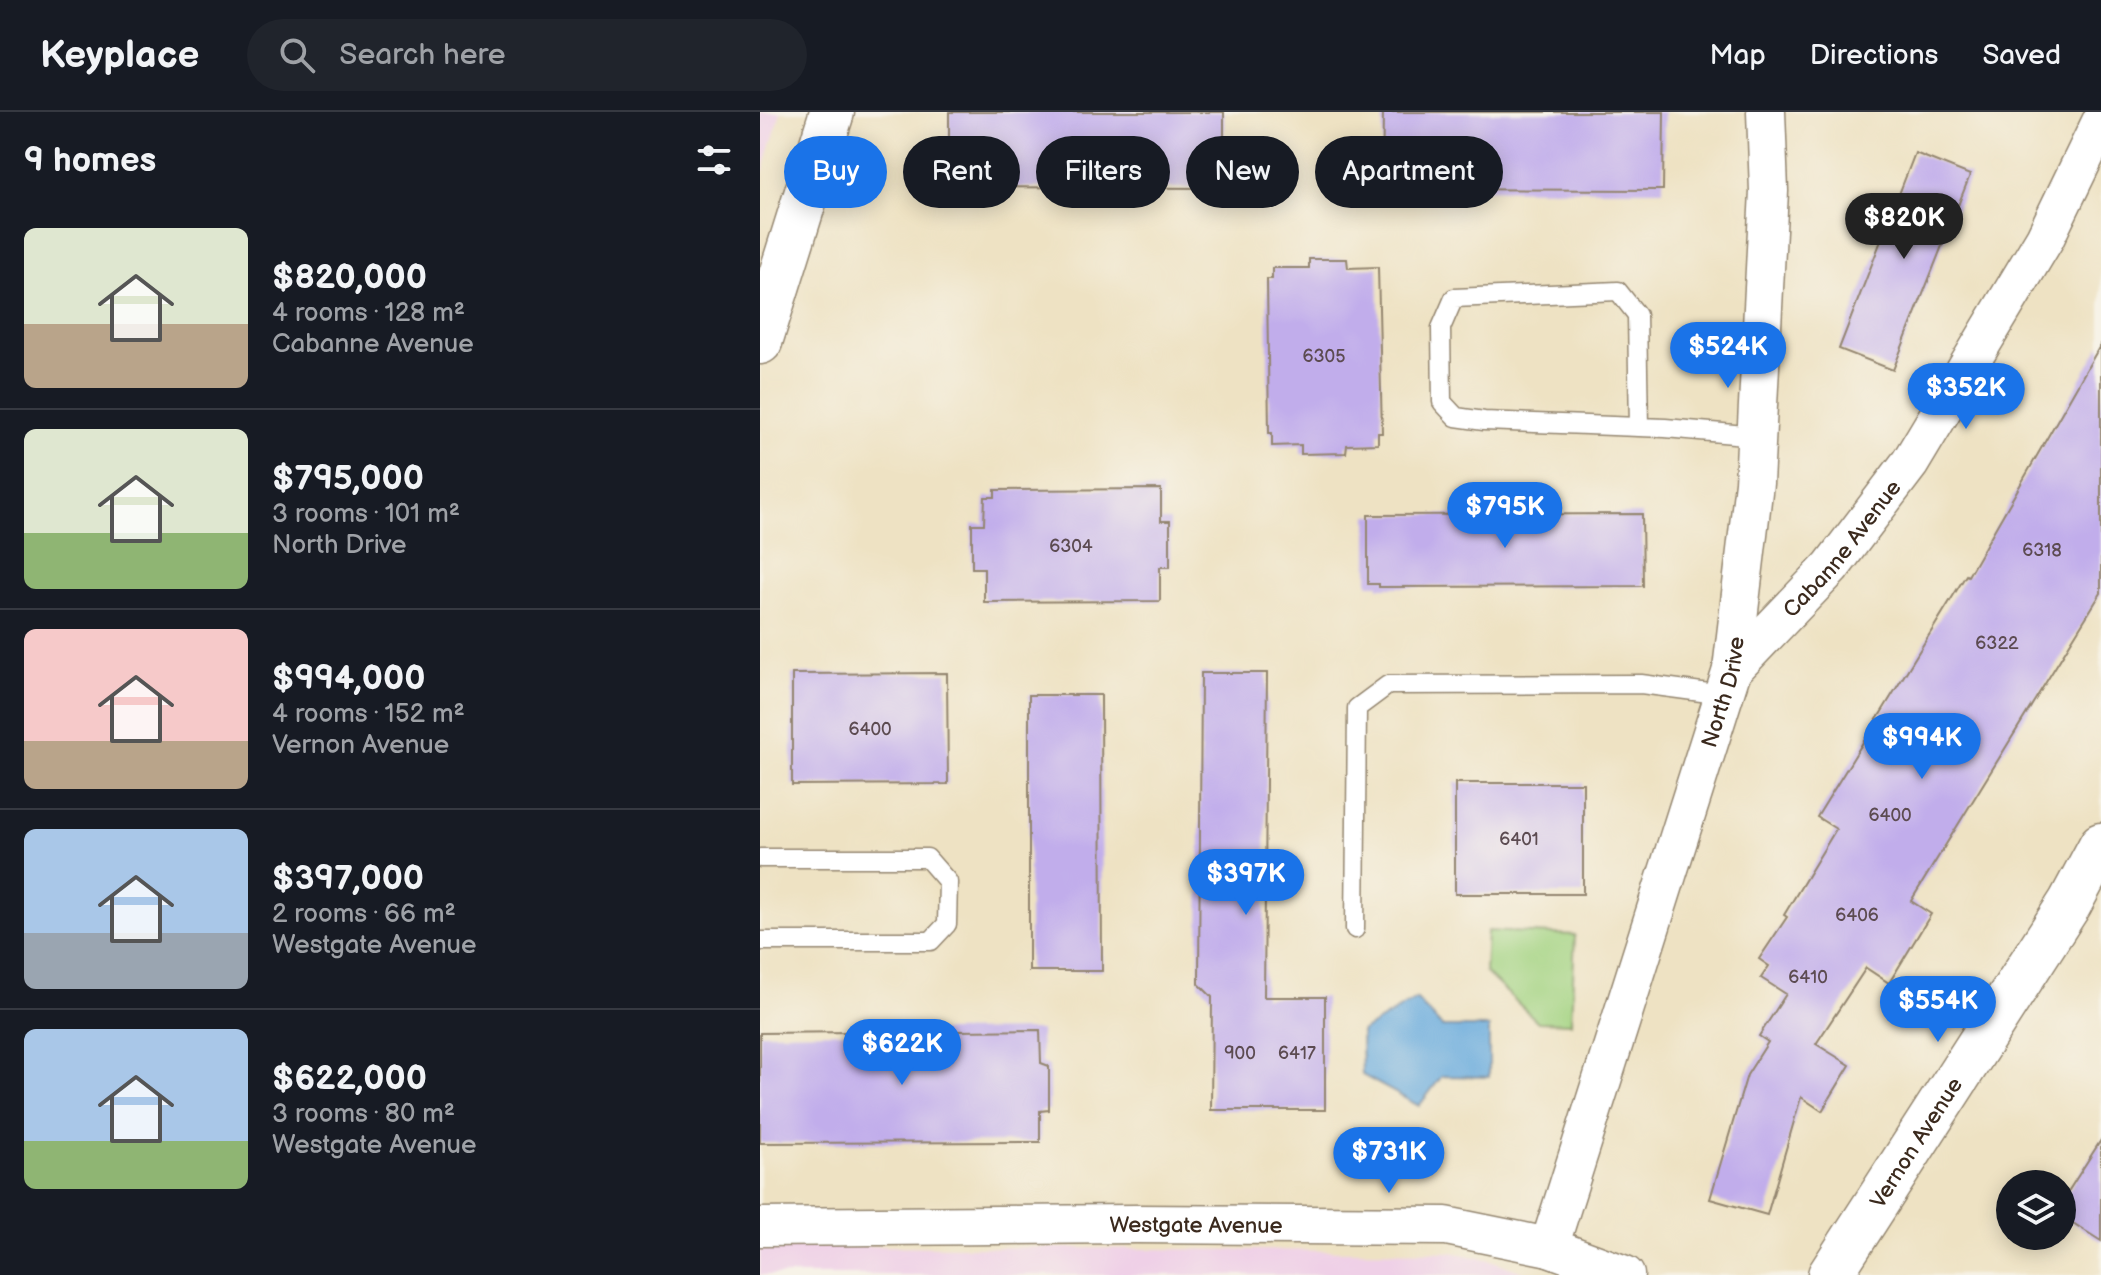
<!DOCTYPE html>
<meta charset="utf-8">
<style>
:root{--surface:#171b24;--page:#20242c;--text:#f1f3f6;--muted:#9ea1a6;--line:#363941;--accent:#1a73e8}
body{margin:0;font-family:"Balsamiq Sans",sans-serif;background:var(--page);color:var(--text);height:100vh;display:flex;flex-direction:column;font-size:30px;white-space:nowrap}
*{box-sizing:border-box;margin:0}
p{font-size:26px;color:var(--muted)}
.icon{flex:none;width:44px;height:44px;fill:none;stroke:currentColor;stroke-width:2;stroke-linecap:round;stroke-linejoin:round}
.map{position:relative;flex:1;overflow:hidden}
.side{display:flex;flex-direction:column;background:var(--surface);width:760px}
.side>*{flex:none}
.hud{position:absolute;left:24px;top:24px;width:760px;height:72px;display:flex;gap:16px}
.buttons{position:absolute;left:1236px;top:1058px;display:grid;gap:16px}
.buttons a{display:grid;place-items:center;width:80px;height:80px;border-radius:50%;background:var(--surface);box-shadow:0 4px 20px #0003;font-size:40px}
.price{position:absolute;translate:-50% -68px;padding:0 18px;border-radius:28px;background:var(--accent);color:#fff;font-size:26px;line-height:52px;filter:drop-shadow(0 2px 4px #0008)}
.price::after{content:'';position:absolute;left:50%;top:48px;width:24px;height:18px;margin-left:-12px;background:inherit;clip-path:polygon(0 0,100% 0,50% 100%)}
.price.active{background:#222;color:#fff}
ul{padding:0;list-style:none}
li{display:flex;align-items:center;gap:24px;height:200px;padding:0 24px}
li+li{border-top:2px solid var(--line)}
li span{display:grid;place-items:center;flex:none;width:224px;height:160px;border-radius:12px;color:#555}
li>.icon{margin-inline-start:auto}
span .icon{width:96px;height:96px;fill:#fffc;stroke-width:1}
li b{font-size:34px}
h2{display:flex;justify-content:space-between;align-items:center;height:96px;padding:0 24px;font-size:34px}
.chip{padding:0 28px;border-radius:36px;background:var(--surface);box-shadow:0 4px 20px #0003;font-size:28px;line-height:72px}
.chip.active{background:var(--accent);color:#fff}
header{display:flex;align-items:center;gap:48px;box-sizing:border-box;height:112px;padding:0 40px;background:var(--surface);border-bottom:2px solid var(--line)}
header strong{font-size:38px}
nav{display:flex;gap:44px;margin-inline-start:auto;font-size:28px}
.search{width:560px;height:72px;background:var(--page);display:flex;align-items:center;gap:20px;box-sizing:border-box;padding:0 28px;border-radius:44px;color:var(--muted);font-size:30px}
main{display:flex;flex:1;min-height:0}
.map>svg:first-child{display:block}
.built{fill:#efd0e7}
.green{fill:#a3d381;stroke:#6f7e50;stroke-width:2}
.water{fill:#69abdd;stroke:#526a7e;stroke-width:2}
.building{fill:#c1adeb}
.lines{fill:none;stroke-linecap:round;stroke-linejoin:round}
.service-casing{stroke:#948670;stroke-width:21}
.minor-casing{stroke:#948670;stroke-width:41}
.tertiary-casing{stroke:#948670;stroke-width:47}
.primary-casing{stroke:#948670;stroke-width:47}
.service{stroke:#fff;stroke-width:18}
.minor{stroke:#fff;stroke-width:38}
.tertiary{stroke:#fff;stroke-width:44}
.primary{stroke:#fff;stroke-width:44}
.labels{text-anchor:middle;stroke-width:6;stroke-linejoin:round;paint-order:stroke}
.number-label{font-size:18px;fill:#5c4b51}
.street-label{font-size:22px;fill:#3b2a1e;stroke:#f7f3e8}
</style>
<header>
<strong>Keyplace</strong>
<div class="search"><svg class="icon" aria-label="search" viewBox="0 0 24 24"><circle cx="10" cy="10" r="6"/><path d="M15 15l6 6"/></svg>Search here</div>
<nav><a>Map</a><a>Directions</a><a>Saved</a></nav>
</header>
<main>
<section class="side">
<h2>9 homes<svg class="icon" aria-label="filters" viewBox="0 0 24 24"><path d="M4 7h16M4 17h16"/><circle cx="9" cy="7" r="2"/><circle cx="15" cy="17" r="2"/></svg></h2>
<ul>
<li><span style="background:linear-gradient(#dfe7d0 60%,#b9a48a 0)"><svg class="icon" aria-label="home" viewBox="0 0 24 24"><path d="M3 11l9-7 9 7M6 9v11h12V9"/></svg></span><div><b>$820,000</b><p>4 rooms · 128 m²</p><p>Cabanne Avenue</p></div></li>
<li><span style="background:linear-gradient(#dfe7d0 65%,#8fb573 0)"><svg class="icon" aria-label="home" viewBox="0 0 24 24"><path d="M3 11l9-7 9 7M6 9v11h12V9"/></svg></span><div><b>$795,000</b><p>3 rooms · 101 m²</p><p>North Drive</p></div></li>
<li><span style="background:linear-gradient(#f6c9c9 70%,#b9a48a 0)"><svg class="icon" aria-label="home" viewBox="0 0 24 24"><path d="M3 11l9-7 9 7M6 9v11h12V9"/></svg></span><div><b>$994,000</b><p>4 rooms · 152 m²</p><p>Vernon Avenue</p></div></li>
<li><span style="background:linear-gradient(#a9c7e8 65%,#9aa5b1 0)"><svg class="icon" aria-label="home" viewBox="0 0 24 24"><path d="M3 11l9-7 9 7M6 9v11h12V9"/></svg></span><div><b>$397,000</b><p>2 rooms · 66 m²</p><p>Westgate Avenue</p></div></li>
<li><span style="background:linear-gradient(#a9c7e8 70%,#8fb573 0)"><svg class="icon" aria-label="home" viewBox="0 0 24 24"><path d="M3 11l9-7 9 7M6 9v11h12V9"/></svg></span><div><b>$622,000</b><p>3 rooms · 80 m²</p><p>Westgate Avenue</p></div></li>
</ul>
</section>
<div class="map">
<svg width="1341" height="1163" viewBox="0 0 1341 1163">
<rect width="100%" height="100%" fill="#f7f3e8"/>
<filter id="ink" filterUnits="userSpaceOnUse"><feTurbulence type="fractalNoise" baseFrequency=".0125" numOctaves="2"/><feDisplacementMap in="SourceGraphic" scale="16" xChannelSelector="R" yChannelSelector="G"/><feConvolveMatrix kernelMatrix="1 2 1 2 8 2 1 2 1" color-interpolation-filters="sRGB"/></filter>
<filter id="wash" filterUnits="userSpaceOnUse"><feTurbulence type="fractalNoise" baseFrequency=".006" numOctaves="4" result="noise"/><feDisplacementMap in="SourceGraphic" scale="32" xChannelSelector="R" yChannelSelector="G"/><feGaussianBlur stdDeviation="1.8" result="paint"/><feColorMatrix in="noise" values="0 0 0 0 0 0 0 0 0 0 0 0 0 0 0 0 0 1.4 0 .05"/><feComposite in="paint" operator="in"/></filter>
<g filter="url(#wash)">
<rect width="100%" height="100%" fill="#eee2c3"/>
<!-- built -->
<g class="built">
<path d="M0,0H21L0,69Z"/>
<path d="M0,1133L690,1140L731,1148L770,1163H0Z"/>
</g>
<!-- green -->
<path class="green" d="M727,819L815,823L811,911L778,910L725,860Z"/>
<!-- water -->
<path class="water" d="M656,887L682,915H729V965L682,964L659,994L602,963L601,920Z"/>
<g id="blocks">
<!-- building -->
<g class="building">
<path d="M189,0H464V76L189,75Z"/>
<path d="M623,0H904L903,78L622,77Z"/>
<path d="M1155,41L1210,63L1133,258L1079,237Z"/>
<path d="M549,147H587L588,156L618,155L622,321H618V332L587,333L586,341L541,342V333L512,334V321H509L507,167H512V156H549Z"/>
<path d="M1341,232V481L1151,789L1171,802L1129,871L1106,856L1056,932L1090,953L1062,999L1041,985L1007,1103L950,1087L987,963L1008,930L999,924L1026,882L1001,866L1009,854L999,847L1027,805L1024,803L1076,717L1057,705L1206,463L1208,464Z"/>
<path d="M401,377V409H410V455H400V489L224,490V456H212V412H224L225,385H235V378Z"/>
<path d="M882,402L883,474L619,475V472H608V403Z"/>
<path d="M187,561L188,672L32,673V562Z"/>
<path d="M441,561H507L504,885H565V998H451L452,885L439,872Z"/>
<path d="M269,583H341L342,859H269Z"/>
<rect x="695" y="671" width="128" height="111"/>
<path d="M280,918L281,951L289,954V998L280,999V1030L0,1031V921Z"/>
<path d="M1341,1028V1129L1302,1104V1089Z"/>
</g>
</g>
</g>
<g filter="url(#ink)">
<use href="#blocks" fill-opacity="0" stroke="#948670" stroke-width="2"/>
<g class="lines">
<!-- service casing -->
<g class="service-casing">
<g id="service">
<path d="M879,315L877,203L858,179L694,186L681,216L682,290L696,305L724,309L905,316L997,324"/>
<path d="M0,746H167L188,770L187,812L171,829H0"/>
<path d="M595,817L597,596L628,573L881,572L964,583"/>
</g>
</g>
<!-- minor casing -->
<g class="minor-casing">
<g id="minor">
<path id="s1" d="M972,558L1071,455L1150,351L1285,126L1341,10"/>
<path id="s2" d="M0,1115L376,1112L686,1114L789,1135L865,1163"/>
<path id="s3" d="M789,1135L972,558L994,371L1009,79L1006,0"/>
</g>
</g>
<!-- tertiary casing -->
<g class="tertiary-casing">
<g id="tertiary">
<path id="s4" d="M1070,1163L1310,791L1341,733"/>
</g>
</g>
<!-- primary casing -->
<g class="primary-casing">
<path id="primary" d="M0,230L72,0"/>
</g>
<!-- service -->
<use href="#service" class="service"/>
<!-- minor -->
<use href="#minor" class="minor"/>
<!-- tertiary -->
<use href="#tertiary" class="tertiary"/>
<!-- primary -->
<use href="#primary" class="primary"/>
</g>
</g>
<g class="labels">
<!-- number labels -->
<g class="number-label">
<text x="564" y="250">6305</text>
<text x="311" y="440">6304</text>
<text x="1282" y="444">6318</text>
<text x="1237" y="537">6322</text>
<text x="110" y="623">6400</text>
<text x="1130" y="709">6400</text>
<text x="759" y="733">6401</text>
<text x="1097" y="809">6406</text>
<text x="1048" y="871">6410</text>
<text x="480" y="947">900</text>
<text x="537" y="947">6417</text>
</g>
<!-- street labels -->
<g class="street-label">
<text dy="8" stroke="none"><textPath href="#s1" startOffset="164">Cabanne Avenue</textPath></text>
<text dy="8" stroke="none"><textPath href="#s3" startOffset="582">North Drive</textPath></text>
<text dy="8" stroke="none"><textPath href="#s4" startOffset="158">Vernon Avenue</textPath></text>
<text dy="8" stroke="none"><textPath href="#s2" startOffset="436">Westgate Avenue</textPath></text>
</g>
</g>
</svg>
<div class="buttons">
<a><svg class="icon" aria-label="layers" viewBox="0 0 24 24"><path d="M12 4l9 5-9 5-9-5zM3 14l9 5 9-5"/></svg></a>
</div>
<b class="price active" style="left:1144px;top:149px">$820K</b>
<b class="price" style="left:968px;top:278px">$524K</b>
<b class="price" style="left:1206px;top:319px">$352K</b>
<b class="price" style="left:745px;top:438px">$795K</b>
<b class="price" style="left:1162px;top:669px">$994K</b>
<b class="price" style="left:486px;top:805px">$397K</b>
<b class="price" style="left:1178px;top:932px">$554K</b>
<b class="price" style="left:142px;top:975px">$622K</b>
<b class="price" style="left:629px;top:1083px">$731K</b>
<div class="hud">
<a class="chip active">Buy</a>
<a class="chip">Rent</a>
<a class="chip">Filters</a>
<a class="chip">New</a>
<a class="chip">Apartment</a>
</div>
</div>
</main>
